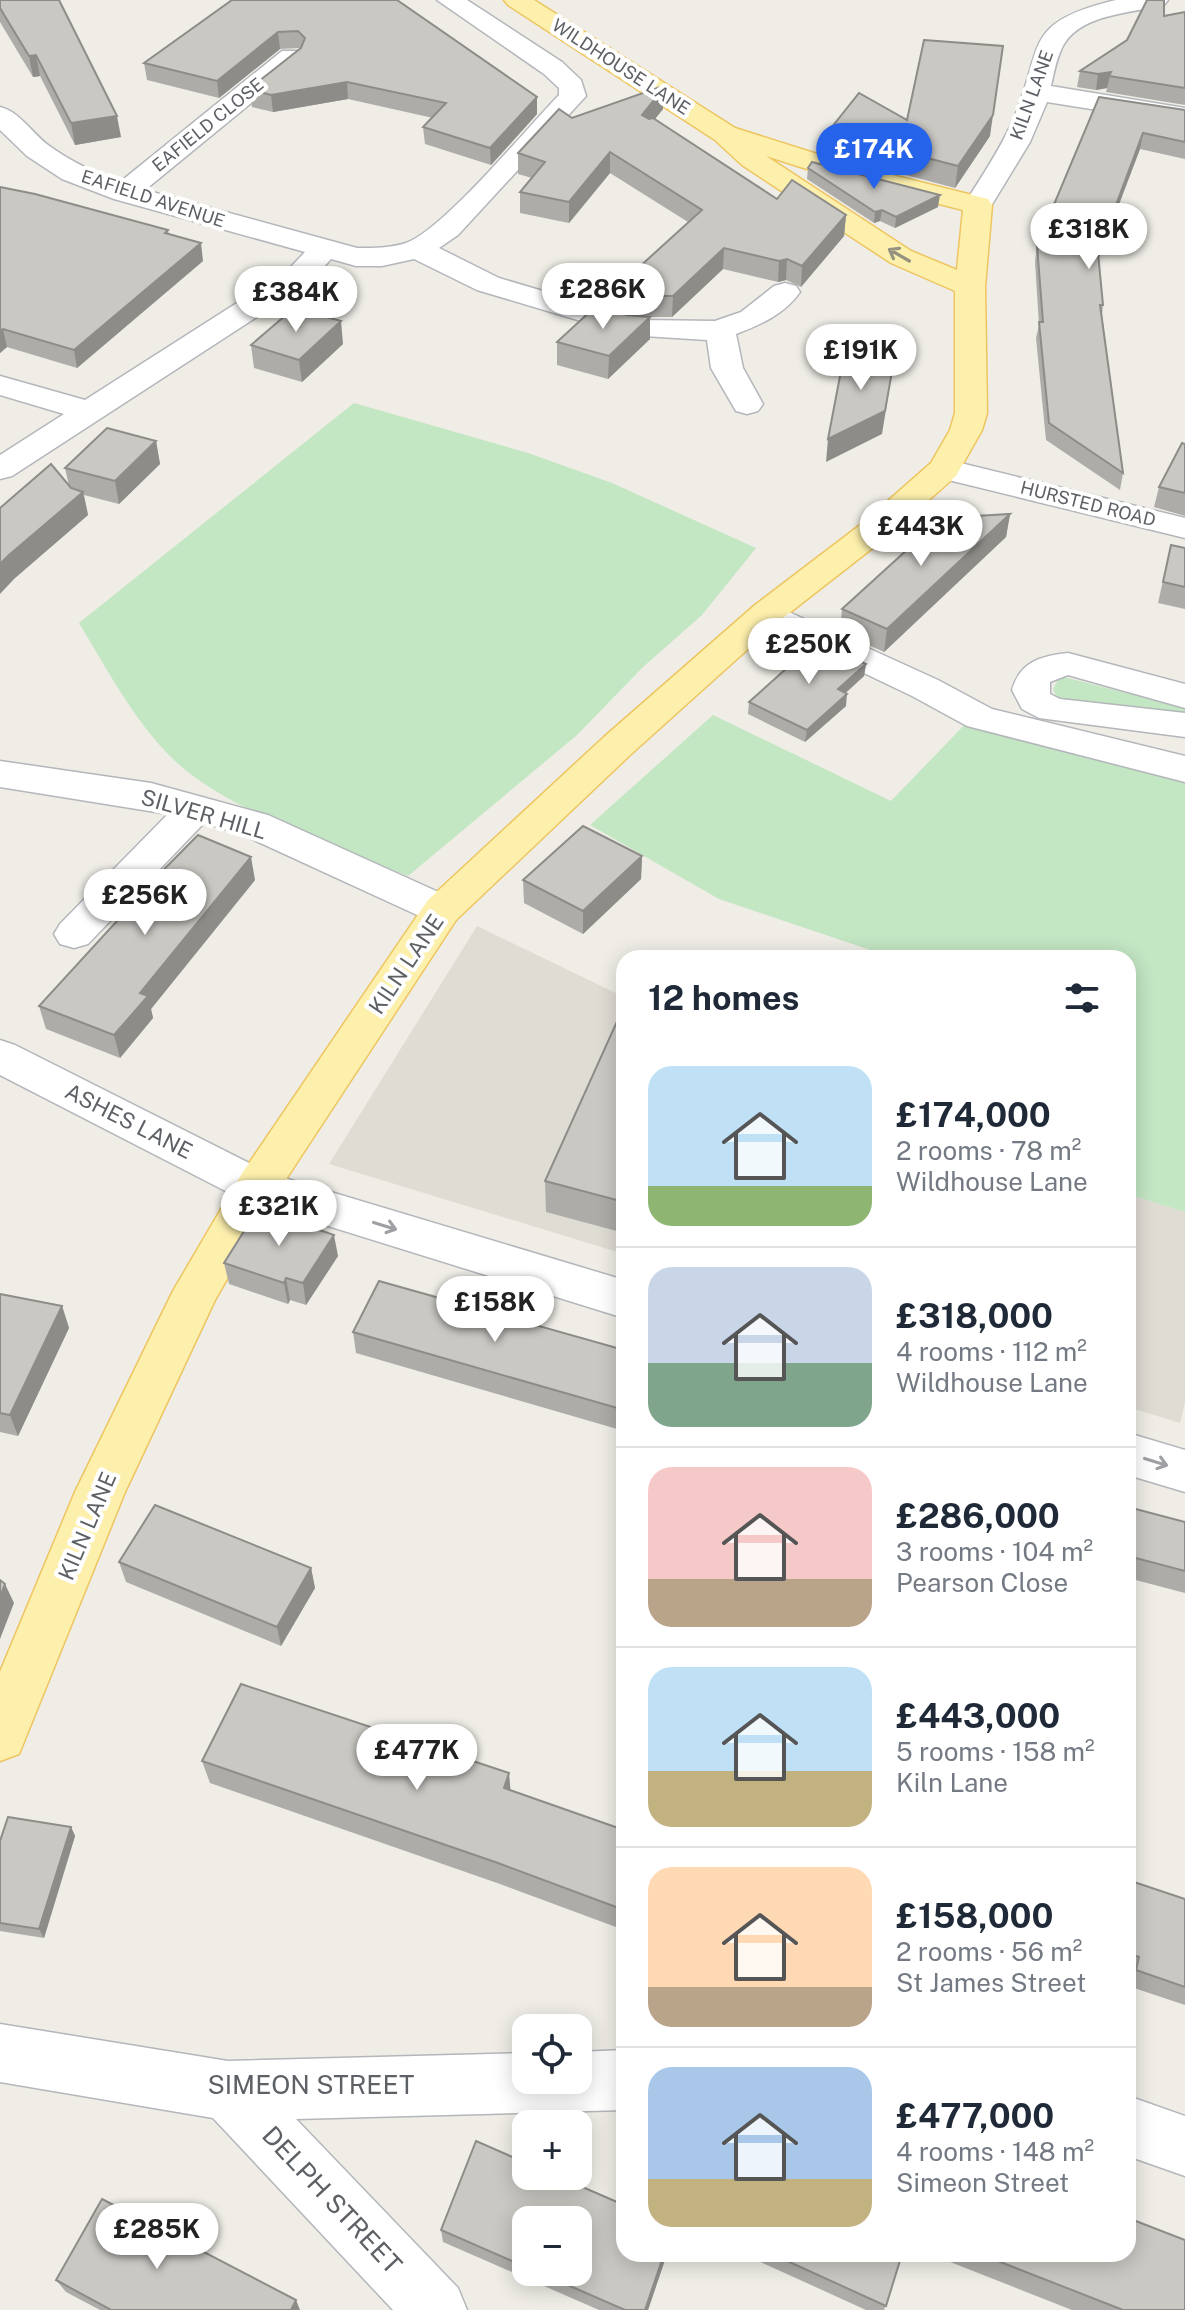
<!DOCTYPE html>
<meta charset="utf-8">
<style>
:root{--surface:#fff;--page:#f6f6f7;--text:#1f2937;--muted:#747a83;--line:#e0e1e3;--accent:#2563eb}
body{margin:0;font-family:"Public Sans",sans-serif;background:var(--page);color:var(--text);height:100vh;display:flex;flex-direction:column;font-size:30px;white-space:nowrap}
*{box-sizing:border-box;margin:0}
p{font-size:26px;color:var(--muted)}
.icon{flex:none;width:44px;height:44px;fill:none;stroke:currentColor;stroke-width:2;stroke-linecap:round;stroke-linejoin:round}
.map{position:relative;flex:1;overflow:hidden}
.details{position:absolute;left:616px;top:950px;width:520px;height:1312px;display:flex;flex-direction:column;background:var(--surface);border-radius:24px;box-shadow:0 4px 20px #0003}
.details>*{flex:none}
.buttons{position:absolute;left:512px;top:2014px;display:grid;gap:16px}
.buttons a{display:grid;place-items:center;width:80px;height:80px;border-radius:16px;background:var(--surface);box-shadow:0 4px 20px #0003;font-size:40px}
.price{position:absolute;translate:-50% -68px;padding:0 18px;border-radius:28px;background:#fff;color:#222;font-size:26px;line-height:52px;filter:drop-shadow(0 2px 4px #0008)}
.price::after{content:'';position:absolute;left:50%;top:48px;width:24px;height:18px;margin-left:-12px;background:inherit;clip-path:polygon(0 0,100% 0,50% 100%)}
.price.current{background:var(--accent);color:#fff}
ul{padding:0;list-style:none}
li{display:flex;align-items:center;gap:24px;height:200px;padding:0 32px}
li+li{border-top:2px solid var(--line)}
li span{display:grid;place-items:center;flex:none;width:224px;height:160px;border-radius:24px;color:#555}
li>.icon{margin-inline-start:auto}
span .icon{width:96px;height:96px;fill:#fffc;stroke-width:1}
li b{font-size:34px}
h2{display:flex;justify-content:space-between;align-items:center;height:96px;padding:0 32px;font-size:34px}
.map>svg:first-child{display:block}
.education{fill:#dfdcd4}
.green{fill:#c3e6c3}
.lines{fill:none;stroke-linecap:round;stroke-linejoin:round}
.minor-casing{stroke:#b3b6ba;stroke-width:3}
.major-casing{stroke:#eec560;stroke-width:3}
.minor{fill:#fff;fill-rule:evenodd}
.major{fill:#fdf0ad;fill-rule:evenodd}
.wall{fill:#aeaca8;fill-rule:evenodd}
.shaded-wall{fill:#8d8c88}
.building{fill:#cac8c3;stroke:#8d8c88;stroke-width:2}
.oneway{stroke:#95937f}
.oneway2{stroke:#9ea0a3}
.labels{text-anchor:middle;stroke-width:8;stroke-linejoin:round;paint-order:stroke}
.far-street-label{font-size:18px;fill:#5d6166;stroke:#fff}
.street-label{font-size:22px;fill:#5d6166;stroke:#fff}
.near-street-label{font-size:26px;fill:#5d6166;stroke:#fff}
</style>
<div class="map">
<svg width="1185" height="2310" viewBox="0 0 1185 2310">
<rect width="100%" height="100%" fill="#efede6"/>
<!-- education -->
<g class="education">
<path d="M477,926L624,997V1254L329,1164Z"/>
<path d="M1128,1194L1185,1212V1402L1180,1423L1128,1407Z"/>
</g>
<!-- green -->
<g class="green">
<path d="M354,403L528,453L612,483L756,548L702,615L643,667L577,735L408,876C341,848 223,809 173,759C134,721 107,669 79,623Z"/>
<path d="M1060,676L1185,708V715L1064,701L1057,698L1053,689Z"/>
<path d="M976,713L1185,757V1212L1128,1194V958H894L719,899L590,825L713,715L891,801Z"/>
</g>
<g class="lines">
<!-- minor casing -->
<g class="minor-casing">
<g id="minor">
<path d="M437,0H467L562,62L581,80L586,96L458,235L439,248L499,278L641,320L715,321L741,312L774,286L785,283L796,286L800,292C785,314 760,325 736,334L743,368L763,404L758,411L747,414L736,411L711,368L707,340L628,335L477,290L414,259L382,266H356L331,259L309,283L12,476L0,479V455L64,414L0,395V376L85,400L287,271L305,252L114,199L62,179L27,156L0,130V107C20,112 32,133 48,145C71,162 94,172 120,182L282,51H300L304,57L300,63L145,190L357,248C374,248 390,248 406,243C442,231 528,127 559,95V88L544,74Z"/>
<path d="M1116,0H1168L1164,5C1134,13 1083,13 1064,44C1057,56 1054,72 1051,86L1185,108V124L1047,102L1030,142L988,211L978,214L968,211L964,205C981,177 1000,150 1013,120C1045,46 1020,23 1116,0Z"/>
<path d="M944,459L1185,518V538L932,476L928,469L932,462Z"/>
<path d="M767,602L938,680L992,709L1185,756V782L967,726L912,696L755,621L749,613L755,605Z"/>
<path d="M1068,653L1185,684V708L1068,675L1050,682V694L1060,699L1185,713V737L1039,718L1022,709L1012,690C1020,662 1040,656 1068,653Z"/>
<path d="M0,761L151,783L268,815L456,900L462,910L456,920L442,924L428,920L241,834L204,823L88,944L74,948L60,944L54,934L60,924L168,814L0,787Z"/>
<path d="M0,1040L15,1045L271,1174L624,1280V1318L241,1199L0,1075Z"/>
<path d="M1128,1433L1185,1450V1492L1128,1475Z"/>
<path d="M0,2024L228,2061L526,2053V2080H578V2052L624,2050V2110L296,2119L458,2288L467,2310H393L213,2118L0,2082Z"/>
<path d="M1128,2096L1185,2116V2176L1128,2156Z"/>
</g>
</g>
<!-- major casing -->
<g class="major-casing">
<path id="major" d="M504,0H534L735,128L852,165L988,199L992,205L985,287L987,413L982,430L956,476L888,536L779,621L630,755L456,920L273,1199L215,1300L125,1492L19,1754L0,1761V1672L75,1492L173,1291L241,1175L428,900L604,737L755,605L864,522L931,463L950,430L955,413V291L891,263L742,165L715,140L508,5ZM766,156L832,177L963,210L957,270L911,251Z"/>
</g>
<!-- minor -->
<use href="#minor" class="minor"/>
<!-- major -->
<use href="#major" class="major"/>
</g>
<!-- wall -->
<g class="wall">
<path d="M0,0L121,137L75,145L40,76L33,77L0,22Z"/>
<path d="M232,0L537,97V114L491,165L425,144L423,127L433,118L348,99L273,112L252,107L249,89L300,48L280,49L219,98L147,80L144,63Z"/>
<path d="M1185,12V105L1106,92L1107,88L1096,90L1077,87L1080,71L1164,16Z"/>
<path d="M1099,97L1185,110V159L1140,149L1098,259L1103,305L1102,315L1123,473L1120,490L1046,440L1036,338L1039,325L1035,262L1037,245Z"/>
<path d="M663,109L655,119L777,199L846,215L844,236L801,287L786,280L778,282L723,269L672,317H650V339L608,379L557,365V342L627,315L638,316L616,310V288L688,222L610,173L569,223L520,213V192L532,178L518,174V153L572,118Z"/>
<path d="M907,120L990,136L955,188L827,154L828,132Z"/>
<path d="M808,168L938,207L895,228L880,221L874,223L807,179Z"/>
<path d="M0,187L168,230L169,234L203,261L77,368L7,347L0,353Z"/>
<path d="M343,344L302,382L254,368L251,345Z"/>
<path d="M156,441L160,464L119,504L84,495L88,515L15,578L69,486L65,468Z"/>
<path d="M1185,444V516L1154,507L1159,487Z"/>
<path d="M1010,514L1006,537L884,652L840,632L842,609Z"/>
<path d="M1171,545L1185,548V609L1158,603Z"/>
<path d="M866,664L864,676L846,693V706L805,742L748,714L749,702Z"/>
<path d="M642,856L641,879L583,934L524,903L523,880Z"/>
<path d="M255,880L151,1009L153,1018L120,1058L46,1029L39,1006Z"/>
<path d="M624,1006V1233L546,1212L545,1181Z"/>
<path d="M338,1256L306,1305L290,1300L288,1304L229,1284L224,1263Z"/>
<path d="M0,1294L62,1306L69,1328L18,1436L0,1432Z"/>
<path d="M353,1332L624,1350V1431L356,1353Z"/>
<path d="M1128,1507L1185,1522V1593L1128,1578Z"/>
<path d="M119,1562L311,1568L315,1588L281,1646L126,1582Z"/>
<path d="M202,1761L510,1790L624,1830V1930L500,1884L210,1783Z"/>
<path d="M71,1827L75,1836L44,1938L0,1931V1841Z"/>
<path d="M1128,1880L1185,1899V2005L1128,1986L1130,1972H1128Z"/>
<path d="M476,2141L526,2163V2176H557L624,2205V2254H667L648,2310H599L443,2242L441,2230ZM526,2220H578V2272H526Z"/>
<path d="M743,2254H902L884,2310H866Z"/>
<path d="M930,2254H1128L1185,2310H1072Z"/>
<path d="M56,2280L300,2310H100L66,2292Z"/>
</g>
<!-- shaded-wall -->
<g class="shaded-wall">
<path d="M278,32L280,49L219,98L217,81Z"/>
<path d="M1003,46L990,136L955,188L958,166Z"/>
<path d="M36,55L40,76L33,77L29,56Z"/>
<path d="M1111,72L1107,88L1096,90L1098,74Z"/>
<path d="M347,82L348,99L273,112L271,95Z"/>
<path d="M663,89V109L642,135V115Z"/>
<path d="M537,97V114L491,165L490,148Z"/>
<path d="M117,116L121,137L75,145L71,123Z"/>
<path d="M1143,133L1140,149L1094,270L1098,253Z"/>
<path d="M610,152V173L569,223V202Z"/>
<path d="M940,195L938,207L895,228L896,217Z"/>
<path d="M882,210L880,221L874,223L875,212Z"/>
<path d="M846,215L844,236L801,287L802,266Z"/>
<path d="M201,243L203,261L77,368L74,350Z"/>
<path d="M724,248L723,269L672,317L673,296Z"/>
<path d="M787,259L786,280L778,282L779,261Z"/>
<path d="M650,317V339L608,379L609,356Z"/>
<path d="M341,321L343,344L302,382L299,360Z"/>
<path d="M3,329L7,347L0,353V331Z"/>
<path d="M894,360L882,434L826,462L828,439Z"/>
<path d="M156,441L160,464L119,504L115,481Z"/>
<path d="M83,492L88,515L15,578L0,594V564L9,555Z"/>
<path d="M1010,514L1006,537L884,652L887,629Z"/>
<path d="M866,664L864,676L836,701L838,689Z"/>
<path d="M847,694L846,706L805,742L807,730Z"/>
<path d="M642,856L641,879L583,934V911Z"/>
<path d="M251,857L255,880L151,1009L153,1018L120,1058L114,1035L140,993Z"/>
<path d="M334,1235L338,1256L306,1305L303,1283Z"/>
<path d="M286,1278L290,1300L288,1304L284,1283Z"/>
<path d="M62,1306L69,1328L18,1436L10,1415Z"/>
<path d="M311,1568L315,1588L281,1646L277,1627Z"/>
<path d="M5,1584L14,1603L0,1639V1597Z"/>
<path d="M509,1773L511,1795L504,1788Z"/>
<path d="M71,1827L75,1836L44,1938L39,1929Z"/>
<path d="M664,2254H667L648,2310H645Z"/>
<path d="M296,2300L300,2310H291Z"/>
</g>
<!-- building -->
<g class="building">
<path d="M0,0H59L117,116L71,123L36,55L29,56L0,8Z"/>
<path d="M232,0H397L537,97L490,148L423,127L446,103L347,82L271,95L249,89L301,48L305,38L298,31L278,32L217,81L144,63Z"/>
<path d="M1147,0H1164V16L1185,12V88L1109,76L1111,72L1098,74L1080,71L1127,40Z"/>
<path d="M924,40L1003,46L993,115L958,166L828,132L859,93L907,120Z"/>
<path d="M660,87L663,89L642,115L649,119L653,118L777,199L792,180L846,215L802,266L787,259L779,261L724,248L673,296H642L616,288L702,210L610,152L569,202L520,192L545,162L518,153L559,109L572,118Z"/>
<path d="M1099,97L1185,110V142L1143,133L1098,253L1103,305H1100L1123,473L1049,423L1039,322H1043L1037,245Z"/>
<path d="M812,162L940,195L896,217L882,210L875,212L808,168Z"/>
<path d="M0,187L35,194L168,230L165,233L201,243L74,350L3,329L0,331Z"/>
<path d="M596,306L627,315L650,317L609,356L557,342Z"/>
<path d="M294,308L341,321L299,360L251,345Z"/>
<path d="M844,355L894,360L885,411L828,439Z"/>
<path d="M107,428L156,441L115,481L65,468Z"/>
<path d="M1182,443L1185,444V493L1159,487Z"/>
<path d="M51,464L71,488L83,492L9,555L0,564V508Z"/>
<path d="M1010,514L887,629L842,609L942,518Z"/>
<path d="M1171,545L1185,548V587L1163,582Z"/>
<path d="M817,641L866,664L838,689L847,694L807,730L749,702Z"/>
<path d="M583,826L642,856L583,911L523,880Z"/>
<path d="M198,835L251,857L140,993L148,996L114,1035L39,1006L118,920L125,909Z"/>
<path d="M624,1006V1202L545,1181Z"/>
<path d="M258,1209L334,1235L303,1283L286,1278L284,1283L224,1263Z"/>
<path d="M1128,1237L1132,1238L1128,1255Z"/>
<path d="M379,1281L624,1350V1410L353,1332Z"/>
<path d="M0,1294L62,1306L10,1415L0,1413Z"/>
<path d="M155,1505L311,1568L277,1627L119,1562Z"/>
<path d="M1128,1507L1185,1522V1571L1128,1556Z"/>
<path d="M0,1580L5,1584L0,1597Z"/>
<path d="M241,1684L509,1773L504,1788L624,1830V1910L498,1863L202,1761Z"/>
<path d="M8,1817L71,1827L39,1929L0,1923V1841Z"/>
<path d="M1128,1880L1185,1899V1987L1136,1970L1139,1957L1128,1953Z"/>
<path d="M476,2141L526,2163V2176H557L624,2205V2254H664L645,2310H625L538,2272H578V2220H526V2267L441,2230Z"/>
<path d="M102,2199L296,2300L291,2310H111L56,2280Z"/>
<path d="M1128,2218L1185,2240V2310H1123L980,2254H1128Z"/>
<path d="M772,2254H902L886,2306Z"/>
</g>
<!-- one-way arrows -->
<defs><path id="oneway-shaft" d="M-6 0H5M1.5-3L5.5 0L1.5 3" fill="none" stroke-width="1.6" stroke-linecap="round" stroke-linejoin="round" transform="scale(2)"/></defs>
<use class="oneway" href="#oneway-shaft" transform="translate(899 255) rotate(-150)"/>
<g class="oneway2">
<use href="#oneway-shaft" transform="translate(385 1226) rotate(17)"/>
<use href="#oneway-shaft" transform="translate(1156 1462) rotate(17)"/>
</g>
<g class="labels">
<!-- far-street labels -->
<g class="far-street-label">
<text transform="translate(621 67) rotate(33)" y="6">WILDHOUSE LANE</text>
<text transform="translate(1032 95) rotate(-70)" y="6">KILN LANE</text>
<text transform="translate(208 125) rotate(-39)" y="6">EAFIELD CLOSE</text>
<text transform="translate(153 199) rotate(18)" y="6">EAFIELD AVENUE</text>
<text transform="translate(1088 504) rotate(14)" y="6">HURSTED ROAD</text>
</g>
<!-- street labels -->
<g class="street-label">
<text transform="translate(204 814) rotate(16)" y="8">SILVER HILL</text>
<text transform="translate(406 964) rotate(-56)" y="8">KILN LANE</text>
<text transform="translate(129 1121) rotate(27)" y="8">ASHES LANE</text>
<text transform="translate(87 1526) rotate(-67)" y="8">KILN LANE</text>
</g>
<!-- near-street labels -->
<g class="near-street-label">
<text x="311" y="2094">SIMEON STREET</text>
<text transform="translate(332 2200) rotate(47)" y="9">DELPH STREET</text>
</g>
</g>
</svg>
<div class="buttons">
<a><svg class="icon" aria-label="locate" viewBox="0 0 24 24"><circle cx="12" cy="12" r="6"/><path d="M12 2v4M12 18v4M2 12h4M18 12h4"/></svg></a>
<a>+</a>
<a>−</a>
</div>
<b class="price current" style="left:874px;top:191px">£174K</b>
<b class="price" style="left:1089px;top:271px">£318K</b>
<b class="price" style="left:603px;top:331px">£286K</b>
<b class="price" style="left:296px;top:334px">£384K</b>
<b class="price" style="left:861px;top:392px">£191K</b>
<b class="price" style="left:921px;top:568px">£443K</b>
<b class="price" style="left:809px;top:686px">£250K</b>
<b class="price" style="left:145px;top:937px">£256K</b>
<b class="price" style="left:279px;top:1248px">£321K</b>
<b class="price" style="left:495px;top:1344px">£158K</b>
<b class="price" style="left:417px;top:1792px">£477K</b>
<b class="price" style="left:157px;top:2271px">£285K</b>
<section class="details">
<h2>12 homes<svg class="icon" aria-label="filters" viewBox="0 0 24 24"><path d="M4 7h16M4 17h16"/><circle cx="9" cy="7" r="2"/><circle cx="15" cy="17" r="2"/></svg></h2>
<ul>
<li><span style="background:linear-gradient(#bfe0f5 75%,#8fb573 0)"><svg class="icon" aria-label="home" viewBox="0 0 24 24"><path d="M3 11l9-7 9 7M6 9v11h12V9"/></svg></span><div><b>£174,000</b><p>2 rooms · 78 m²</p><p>Wildhouse Lane</p></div></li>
<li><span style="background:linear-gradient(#c9d6e8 60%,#7fa58c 0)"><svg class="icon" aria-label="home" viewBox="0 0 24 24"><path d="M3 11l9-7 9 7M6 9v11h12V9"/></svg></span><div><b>£318,000</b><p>4 rooms · 112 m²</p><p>Wildhouse Lane</p></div></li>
<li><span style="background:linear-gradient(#f6c9c9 70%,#b9a48a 0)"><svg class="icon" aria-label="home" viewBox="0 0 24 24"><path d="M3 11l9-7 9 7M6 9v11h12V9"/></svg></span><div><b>£286,000</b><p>3 rooms · 104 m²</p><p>Pearson Close</p></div></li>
<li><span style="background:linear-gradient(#bfe0f5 65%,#c2b280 0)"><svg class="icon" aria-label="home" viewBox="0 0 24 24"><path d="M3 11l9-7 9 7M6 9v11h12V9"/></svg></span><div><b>£443,000</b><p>5 rooms · 158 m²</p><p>Kiln Lane</p></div></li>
<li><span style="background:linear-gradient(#ffd9b3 75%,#b9a48a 0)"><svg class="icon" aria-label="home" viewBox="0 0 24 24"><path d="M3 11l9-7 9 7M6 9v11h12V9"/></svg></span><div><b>£158,000</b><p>2 rooms · 56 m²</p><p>St James Street</p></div></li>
<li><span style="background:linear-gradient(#a9c7e8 70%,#c2b280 0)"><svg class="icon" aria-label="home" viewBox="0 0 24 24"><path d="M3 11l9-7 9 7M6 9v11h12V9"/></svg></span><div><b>£477,000</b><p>4 rooms · 148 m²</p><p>Simeon Street</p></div></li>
</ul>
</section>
</div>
